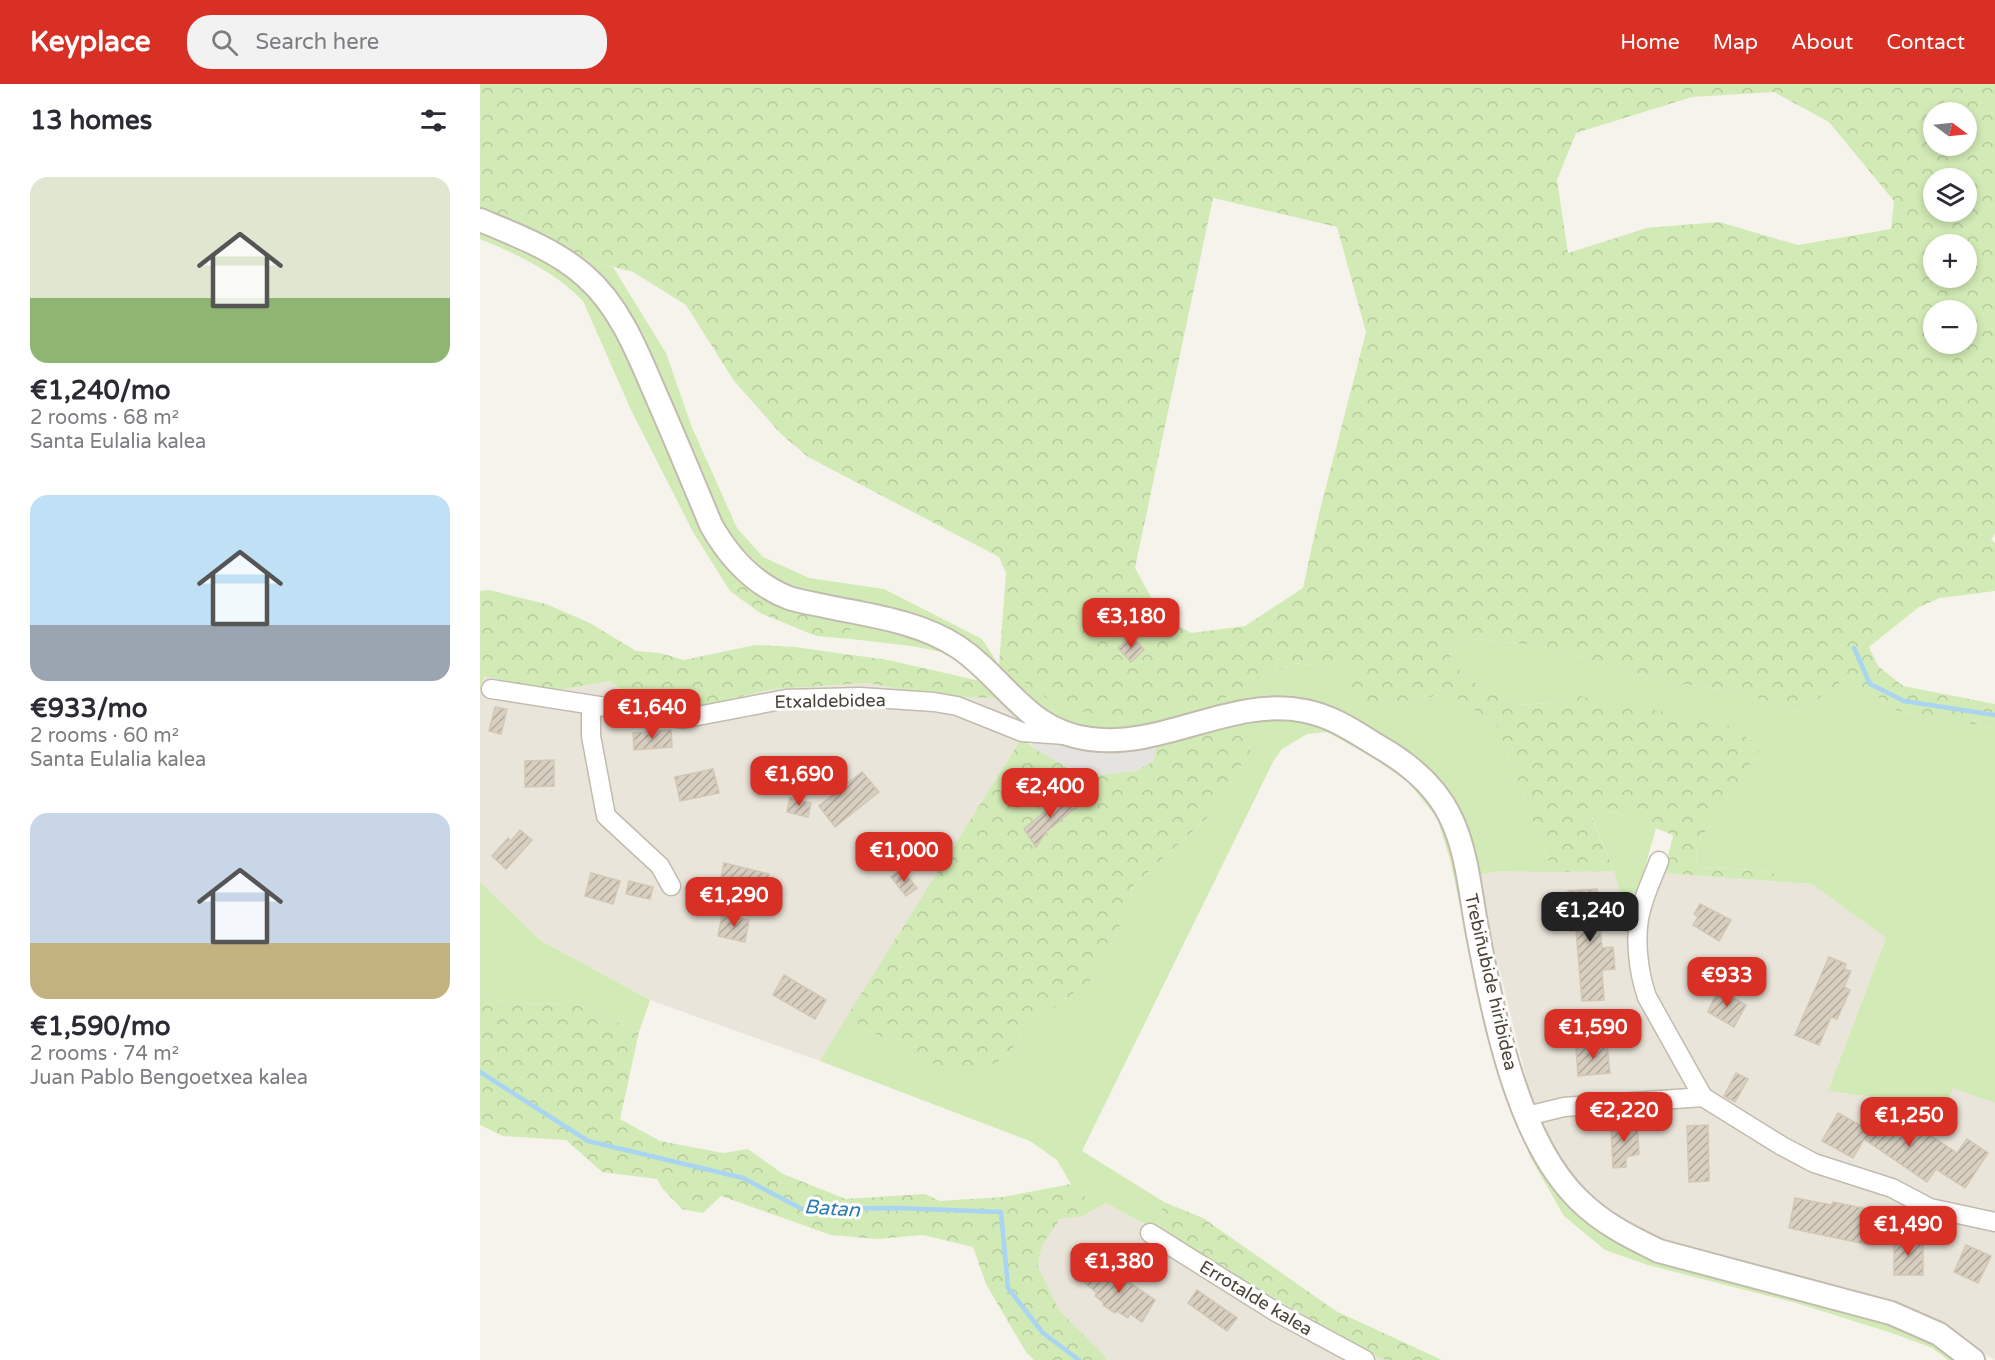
<!DOCTYPE html>
<meta charset="utf-8">
<style>
:root{--surface:#fff;--page:#f2f2f3;--text:#2b2b33;--muted:#7c7c81;--accent:#d93025}
body{margin:0;font-family:"Varela Round",sans-serif;background:var(--page);color:var(--text);height:100vh;display:flex;flex-direction:column;font-size:22px;white-space:nowrap}
*{box-sizing:border-box;margin:0}
p{font-size:20px;color:var(--muted)}
.icon{flex:none;width:33px;height:33px;fill:none;stroke:currentColor;stroke-width:2;stroke-linecap:round;stroke-linejoin:round}
.map{position:relative;flex:1;overflow:hidden}
.sheet{display:flex;flex-direction:column;background:var(--surface);width:480px}
.sheet>*{flex:none}
.needle{width:39px;rotate:105deg}
.buttons{position:absolute;left:1443px;top:18px;display:grid;gap:12px}
.buttons a{display:grid;place-items:center;width:54px;height:54px;border-radius:50%;background:var(--surface);box-shadow:0 3px 9px #0003;font-size:30px}
.price{position:absolute;translate:-50% -51px;padding:0 14px;border-radius:12px;background:var(--accent);color:#fff;font-size:20px;line-height:39px;filter:drop-shadow(0 2px 3px #0008)}
.price::after{content:'';position:absolute;left:50%;top:36px;width:18px;height:14px;margin-left:-9px;background:inherit;clip-path:polygon(0 0,100% 0,50% 100%)}
.price.active{background:#222;color:#fff}
ul{padding:0;list-style:none}
li{display:grid;align-content:center;gap:12px;height:318px;padding:0 30px}
li span{display:grid;place-items:center;height:186px;border-radius:18px;color:#555}
li>.icon{margin-inline-start:auto}
span .icon{width:108px;height:108px;fill:#fffc;stroke-width:1}
li b{font-size:26px}
h2{display:flex;justify-content:space-between;align-items:center;height:72px;padding:0 30px;font-size:26px}
header{display:flex;align-items:center;gap:36px;box-sizing:border-box;height:84px;padding:0 30px;background:var(--accent);color:#fff}
header strong{font-size:28px}
nav{display:flex;gap:33px;margin-inline-start:auto;font-size:21px}
.search{width:420px;height:54px;background:var(--page);display:flex;align-items:center;gap:15px;box-sizing:border-box;padding:0 21px;border-radius:24px;color:var(--muted);font-size:22px}
main{display:flex;flex:1;min-height:0}
.map>svg:first-child{display:block}
.residential{fill:#eae5da}
.green{fill:#d2eab5}
.forest{fill:url(#forest-crowns);fill-rule:evenodd}
.parking{fill:#e5e3e0}
.lines{fill:none;stroke-linecap:round;stroke-linejoin:round}
.stream{stroke:#a9d4f2;stroke-width:4.5}
.building{fill:url(#building-hatch);stroke:#d3c7b4;stroke-width:1.5}
.minor-casing{stroke:#c2bbae;stroke-width:21}
.tertiary-casing{stroke:#c2bbae;stroke-width:26}
.minor{stroke:#fff;stroke-width:18}
.tertiary{stroke:#fff;stroke-width:22}
.labels{text-anchor:middle;stroke-width:6;stroke-linejoin:round;paint-order:stroke}
.street-label{font-size:18px;fill:#4b4439;stroke:#fff}
.water-label{font-size:20px;font-style:italic;fill:#2e7ab2;stroke:#fff}
</style>
<header>
<strong>Keyplace</strong>
<div class="search"><svg class="icon" aria-label="search" viewBox="0 0 24 24"><circle cx="10" cy="10" r="6"/><path d="M15 15l6 6"/></svg>Search here</div>
<nav><a>Home</a><a>Map</a><a>About</a><a>Contact</a></nav>
</header>
<main>
<section class="sheet">
<h2>13 homes<svg class="icon" aria-label="filters" viewBox="0 0 24 24"><path d="M4 7h16M4 17h16"/><circle cx="9" cy="7" r="2"/><circle cx="15" cy="17" r="2"/></svg></h2>
<ul>
<li><span style="background:linear-gradient(#dfe7d0 65%,#8fb573 0)"><svg class="icon" aria-label="home" viewBox="0 0 24 24"><path d="M3 11l9-7 9 7M6 9v11h12V9"/></svg></span><div><b>€1,240/mo</b><p>2 rooms · 68 m²</p><p>Santa Eulalia kalea</p></div></li>
<li><span style="background:linear-gradient(#bfe0f5 70%,#9aa5b1 0)"><svg class="icon" aria-label="home" viewBox="0 0 24 24"><path d="M3 11l9-7 9 7M6 9v11h12V9"/></svg></span><div><b>€933/mo</b><p>2 rooms · 60 m²</p><p>Santa Eulalia kalea</p></div></li>
<li><span style="background:linear-gradient(#c9d6e8 70%,#c2b280 0)"><svg class="icon" aria-label="home" viewBox="0 0 24 24"><path d="M3 11l9-7 9 7M6 9v11h12V9"/></svg></span><div><b>€1,590/mo</b><p>2 rooms · 74 m²</p><p>Juan Pablo Bengoetxea kalea</p></div></li>
</ul>
</section>
<div class="map">
<svg width="1515" height="1276" viewBox="0 0 1515 1276">
<defs>
<pattern id="forest-crowns" width="20" height="18" patternUnits="userSpaceOnUse" patternTransform="scale(1.5)"><rect width="20" height="18" fill="#d2eab5"/><path d="M2 6a3 3 0 1 1 6 0M12 15a3 3 0 1 1 6 0" fill="none" stroke="#b6ca9c"/></pattern>
<pattern id="building-hatch" width="6" height="6" patternUnits="userSpaceOnUse" patternTransform="scale(1.5)"><rect width="6" height="6" fill="#d8cfc1"/><path d="M-1 1l2-2M0 6l6-6M5 7l2-2" fill="none" stroke="#b1aa9e"/></pattern>
</defs>
<rect width="100%" height="100%" fill="#f6f3ec"/>
<!-- residential -->
<g class="residential">
<path d="M3,591L74,607L130,597L147,611L225,622L294,605L388,599L459,613L522,614L550,640L340,977L170,916L60,856L0,798V606Z"/>
<path d="M1022,787H1134L1141,812L1158,808L1184,789L1332,800L1406,854L1348,1007L1415,1016L1460,1037L1473,1003L1515,1019V1276L1437,1230L1197,1164L1147,1144L1104,1112L1065,1059L1047,997L996,791Z"/>
<path d="M626,1119L727,1176L827,1240L906,1276H626L625,1272L579,1226L558,1182L562,1161L580,1134L603,1132Z"/>
</g>
<!-- green -->
<g class="green">
<path d="M0,144L64,174L100,196L128,226L262,496L250,507L213,448L151,326L103,217C75,188 37,170 0,155Z"/>
<path d="M92,172L133,183L186,269L211,341L257,444L283,473L329,494L404,505L502,555L519,581L735,619L813,579L872,585L869,617L925,619L968,609L1016,640L1073,788L1022,787L996,791L984,743L970,709L940,678L829,620L655,646H610L576,636L550,619L505,574L302,503L267,478L248,454Z"/>
<path d="M370,534L431,548L476,571L432,562L371,555Z"/>
<path d="M998,555L1060,562L1187,598L1263,608L1311,627L1324,626L1364,595L1391,608L1417,627L1515,644V1019L1473,1004L1461,1037L1415,1016L1348,1007L1406,854L1332,800L1303,798L1291,787L1217,783L1216,761L1282,663L1094,611L1073,619L1037,621L990,596L971,578L970,559Z"/>
<path d="M801,632L831,635L936,696L961,729L974,761L1014,951L1105,1134L1398,1231L1457,1258L1483,1276H1468L1452,1264L1412,1249L1316,1219L1168,1181L1125,1166L1084,1132L1050,1073L1007,952L970,775L957,734L929,699L892,673L847,648L827,650L802,665L794,676L602,1067L684,1118L677,1147L626,1119L617,1124L591,1100L577,1076L550,1057L340,977L366,934L441,974L525,973L552,941L612,895L638,847L654,801L730,731L771,666L753,641Z"/>
<path d="M1133,727L1176,744L1158,808L1141,812L1134,787L1112,733Z"/>
<path d="M0,798L60,856L170,916L159,948L95,920L31,919L0,913Z"/>
</g>
<!-- forest -->
<g class="forest">
<path d="M0,0H1515V449L1511,456L1515,459V507L1460,514L1439,523L1389,563L1398,582L1423,602L1515,620V644L1417,627L1391,608L1364,595L1324,626L1311,627L1263,608L1187,598L1060,562L998,555L970,559L971,578L990,596L1037,621L1073,619L1094,611L1244,639L1282,663L1216,761L1217,783L1291,787L1303,798L1184,789L1193,751L1133,727L1112,734L1134,787L1073,788L1016,640L968,609L925,619L869,618L871,585L813,579L735,619L649,632L585,627L519,581L526,489L519,473L328,373L301,350L254,297L206,221L153,188L92,172L0,127ZM1294,8L1349,38L1414,117L1411,145L1318,161L1239,138L1167,144L1088,169L1077,96L1096,49L1212,13ZM1454,28H1486V62H1454ZM1454,94H1486V128H1454ZM733,114L857,143L886,248L839,430L823,504L765,542L711,549L681,531L655,484ZM1454,160H1486V194H1454ZM1454,226H1486V260H1454Z"/>
<path d="M262,496L370,534L371,555L336,552L280,529L250,507Z"/>
<path d="M9,506L66,520L110,539L156,567L180,569L204,576L275,561L315,563L408,576L509,599L522,614L459,613L388,599L294,605L197,628L147,611L130,597L74,607L4,592L0,606V507Z"/>
<path d="M753,641L771,666L730,731L654,801L638,847L612,895L552,941L525,973L488,995L441,974L366,934L541,655L592,686L621,688L664,670L692,654Z"/>
<path d="M0,913L31,919L95,920L159,948L140,1035L180,1057L243,1069L268,1065L303,1090L366,1115L445,1110L460,1117L523,1113L591,1100L617,1124L603,1132L580,1135L562,1161L558,1182L579,1226L625,1272L626,1276H554L546,1268L506,1200L493,1163L443,1151L396,1155L351,1151L241,1112L223,1129L202,1125L182,1104L177,1095L122,1088L86,1056L23,1052L0,1041Z"/>
<path d="M684,1118L723,1134L856,1227L962,1276H906L897,1273L677,1147Z"/>
</g>
<!-- parking -->
<path class="parking" d="M554,655L573,656L587,663L642,664L677,660L674,677L657,687L614,692L582,680L551,663Z"/>
<g class="lines">
<!-- stream -->
<g class="stream">
<path d="M1374,564L1390,600L1424,617L1515,631"/>
<path d="M0,988L108,1057L263,1094L322,1125L416,1124L521,1128L528,1204L563,1249L599,1276"/>
</g>
</g>
<!-- building -->
<g class="building">
<path d="M652,552L664,566L651,578L638,564Z"/>
<path d="M15,623L27,625L21,650L9,647Z"/>
<path d="M191,646L192,663L154,666L153,649Z"/>
<path d="M74,676V702L45,703V677Z"/>
<path d="M233,685L239,709L200,717L195,693Z"/>
<path d="M382,688L399,708L355,743L339,722Z"/>
<path d="M587,709L598,722L566,748L556,763L544,745Z"/>
<path d="M310,714L331,719L328,733L307,728Z"/>
<path d="M40,746L52,756L26,785L12,772L28,754L31,757Z"/>
<path d="M244,779L289,790L286,804L241,793Z"/>
<path d="M421,785L437,804L426,812L411,793Z"/>
<path d="M111,789L140,797L133,820L105,812Z"/>
<path d="M149,797L173,803L170,815L146,810Z"/>
<path d="M1117,805L1122,864L1133,863L1135,885L1122,886L1124,916L1102,917L1096,846L1091,847L1088,807Z"/>
<path d="M1220,820L1251,836L1239,857L1213,841L1218,833L1214,830Z"/>
<path d="M242,831L269,836L265,858L238,852Z"/>
<path d="M1349,873L1366,880L1364,885L1371,887L1364,903L1370,906L1357,935L1351,933L1339,961L1315,951Z"/>
<path d="M304,891L346,916L335,935L293,911Z"/>
<path d="M1238,905L1266,921L1254,943L1228,928Z"/>
<path d="M1127,960L1130,989L1098,992L1096,963Z"/>
<path d="M1256,989L1268,995L1255,1018L1244,1012Z"/>
<path d="M1416,1028L1477,1069L1487,1055L1508,1069L1485,1104L1456,1085L1447,1098L1384,1055L1373,1074L1342,1057L1358,1029L1400,1052Z"/>
<path d="M1157,1038L1159,1070L1146,1073V1083L1133,1084L1131,1042Z"/>
<path d="M1228,1041L1229,1097L1209,1098L1207,1042Z"/>
<path d="M1315,1114L1352,1121L1353,1118L1393,1126L1386,1160L1309,1144Z"/>
<path d="M1414,1154L1443,1155V1191H1414Z"/>
<path d="M1486,1161L1511,1172L1498,1199L1474,1188Z"/>
<path d="M621,1179L675,1216L662,1238L650,1230L648,1234L637,1227L635,1229L623,1221L624,1219L615,1212L617,1209L605,1199Z"/>
<path d="M717,1206L757,1234L747,1247L708,1219Z"/>
</g>
<g class="lines">
<!-- minor casing -->
<g class="minor-casing">
<g id="minor">
<path d="M11,605L202,635L306,615L380,613L454,618L477,622L542,648L585,651"/>
<path d="M111,621V652L126,732L180,782L191,802"/>
<path d="M1179,777C1173,793 1165,809 1161,826C1154,852 1158,887 1167,913L1223,1013"/>
<path d="M1047,1032L1084,1023L1223,1013L1302,1062L1334,1079L1412,1104L1450,1124L1515,1138"/>
<path d="M670,1149L796,1228L885,1276"/>
</g>
</g>
<!-- tertiary casing -->
<g class="tertiary-casing">
<path id="tertiary" d="M0,136C36,151 76,166 105,192C142,224 160,275 179,318C197,359 214,400 231,441C249,473 273,500 309,514C321,518 336,520 349,523C393,532 440,538 478,563C526,595 546,647 610,655C683,665 752,612 825,627C852,632 875,648 898,662C928,679 955,701 970,732C987,766 990,808 997,845C1013,928 1036,1055 1099,1116C1122,1139 1150,1153 1179,1167L1411,1229L1459,1250L1493,1276"/>
</g>
<!-- minor -->
<use href="#minor" class="minor"/>
<!-- tertiary -->
<use href="#tertiary" class="tertiary"/>
</g>
<g class="labels">
<!-- street labels -->
<g class="street-label">
<text transform="translate(350 617) rotate(-1)" y="6">Etxaldebidea</text>
<text transform="translate(1011 898) rotate(77)" y="6">Trebiñubide hiribidea</text>
<text transform="translate(776 1214) rotate(31)" y="6">Errotalde kalea</text>
</g>
<!-- water labels -->
<g class="water-label">
<text transform="translate(352 1124) rotate(4)" y="7">Batan</text>
</g>
</g>
</svg>
<div class="buttons">
<a><svg class="needle" viewBox="-14 -14 28 28"><path d="M0-13l5 13h-10z" fill="#e53935"/><path d="M0 13l5-13h-10z" fill="#7c7c81"/></svg></a>
<a><svg class="icon" aria-label="layers" viewBox="0 0 24 24"><path d="M12 4l9 5-9 5-9-5zM3 14l9 5 9-5"/></svg></a>
<a>+</a>
<a>−</a>
</div>
<b class="price" style="left:651px;top:565px">€3,180</b>
<b class="price" style="left:172px;top:656px">€1,640</b>
<b class="price" style="left:319px;top:723px">€1,690</b>
<b class="price" style="left:570px;top:735px">€2,400</b>
<b class="price" style="left:424px;top:799px">€1,000</b>
<b class="price" style="left:254px;top:844px">€1,290</b>
<b class="price active" style="left:1110px;top:859px">€1,240</b>
<b class="price" style="left:1247px;top:924px">€933</b>
<b class="price" style="left:1113px;top:976px">€1,590</b>
<b class="price" style="left:1144px;top:1059px">€2,220</b>
<b class="price" style="left:1429px;top:1064px">€1,250</b>
<b class="price" style="left:1428px;top:1173px">€1,490</b>
<b class="price" style="left:639px;top:1210px">€1,380</b>
</div>
</main>
